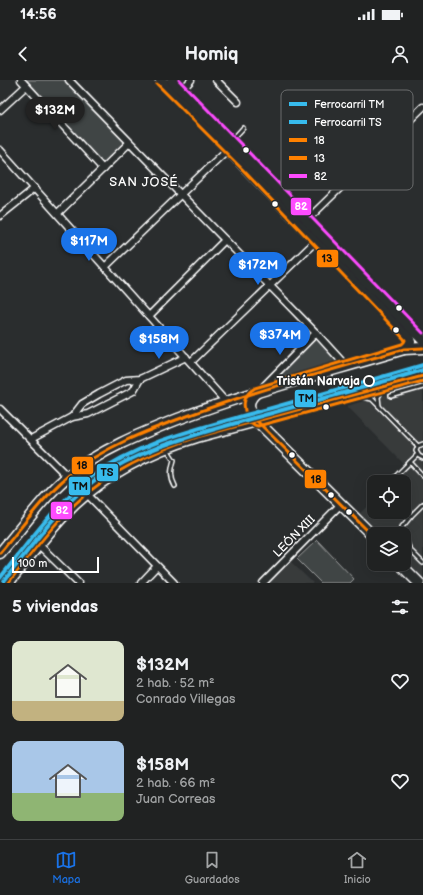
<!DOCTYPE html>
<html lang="es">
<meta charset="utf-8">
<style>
:root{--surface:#202222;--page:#2d2f2f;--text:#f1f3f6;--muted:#a2a4a5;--line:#3d3f40;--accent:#1a73e8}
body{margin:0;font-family:"Balsamiq Sans",sans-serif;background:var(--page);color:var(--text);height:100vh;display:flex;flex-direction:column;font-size:15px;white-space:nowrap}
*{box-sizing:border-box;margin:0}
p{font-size:13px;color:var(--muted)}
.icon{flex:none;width:22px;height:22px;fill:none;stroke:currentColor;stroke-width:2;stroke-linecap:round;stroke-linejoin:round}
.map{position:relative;height:503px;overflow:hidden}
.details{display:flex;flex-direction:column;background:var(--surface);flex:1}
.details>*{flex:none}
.controls{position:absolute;left:367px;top:395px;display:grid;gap:8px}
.controls a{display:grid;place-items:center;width:44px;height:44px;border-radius:8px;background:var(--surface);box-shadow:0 4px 16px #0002,0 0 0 1px var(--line);font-size:20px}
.scale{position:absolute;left:12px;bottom:10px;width:87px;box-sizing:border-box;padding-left:4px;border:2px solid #fff;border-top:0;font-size:11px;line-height:14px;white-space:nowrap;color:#fff;-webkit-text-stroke:3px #2a2d2e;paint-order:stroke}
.price{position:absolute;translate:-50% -34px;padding:0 9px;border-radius:14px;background:var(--accent);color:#fff;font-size:13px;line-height:26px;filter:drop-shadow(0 1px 2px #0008)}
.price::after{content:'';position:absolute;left:50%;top:24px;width:12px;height:9px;margin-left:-6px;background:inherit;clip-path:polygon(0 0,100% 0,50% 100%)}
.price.on{background:#222;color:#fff}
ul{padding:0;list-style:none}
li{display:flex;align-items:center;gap:12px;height:100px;padding:0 12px}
li span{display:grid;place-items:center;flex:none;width:112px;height:80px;border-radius:8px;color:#555}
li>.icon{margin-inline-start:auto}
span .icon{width:48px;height:48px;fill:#fffc;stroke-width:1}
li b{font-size:17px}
h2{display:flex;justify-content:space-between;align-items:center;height:48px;padding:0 12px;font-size:17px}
.status{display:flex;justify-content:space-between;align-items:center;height:28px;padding:0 20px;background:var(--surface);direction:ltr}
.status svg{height:11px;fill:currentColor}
header{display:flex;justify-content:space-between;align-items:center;height:52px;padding:0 12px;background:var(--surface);font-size:18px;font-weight:800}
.tabs{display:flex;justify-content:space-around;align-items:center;height:56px;border-top:1px solid var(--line);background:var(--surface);font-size:11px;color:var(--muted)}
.tabs a{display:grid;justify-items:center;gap:2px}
.tabs .on{color:var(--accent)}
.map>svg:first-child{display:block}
.built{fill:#373a3b}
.green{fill:#414445;stroke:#a0a2a2}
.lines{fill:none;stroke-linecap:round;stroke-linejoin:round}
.service-casing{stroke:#fff;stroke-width:6}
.minor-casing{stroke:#fff;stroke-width:9}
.primary-casing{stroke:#fff;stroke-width:13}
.service{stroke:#2a2d2e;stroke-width:3}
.minor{stroke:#2a2d2e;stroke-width:6}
.primary{stroke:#2a2d2e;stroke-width:10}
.bus-1-casing{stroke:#2a2d2e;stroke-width:6}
.bus-2-casing{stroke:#2a2d2e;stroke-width:6}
.bus-3-casing{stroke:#2a2d2e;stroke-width:6}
.bus-1{stroke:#ff8100;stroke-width:3}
.bus-2{stroke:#ff8100;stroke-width:3}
.bus-3{stroke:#fe4bff;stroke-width:3}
.rail-1-casing{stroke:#2a2d2e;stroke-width:7}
.rail-2-casing{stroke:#2a2d2e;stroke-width:7}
.rail-1{stroke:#37bbed;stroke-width:4}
.rail-2{stroke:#37bbed;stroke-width:4}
.bus-dot{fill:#fff;stroke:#2a2d2e;stroke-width:1.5}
.stop-dot{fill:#2a2d2e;stroke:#fff;stroke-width:2}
.labels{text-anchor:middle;stroke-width:3.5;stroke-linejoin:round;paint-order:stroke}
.stop-label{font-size:12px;font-weight:bold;fill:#fff;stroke:#2a2d2e;text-anchor:end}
.street-label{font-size:12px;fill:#fff;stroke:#2a2d2e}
.neighbourhood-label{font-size:13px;letter-spacing:1px;fill:#fff;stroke:#2a2d2e}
.key{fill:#2a2d2e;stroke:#6a6c6d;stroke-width:1}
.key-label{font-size:11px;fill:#fff}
.line-badge{stroke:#2a2d2e;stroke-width:1.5}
.badge-label{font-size:11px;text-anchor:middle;font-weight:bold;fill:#fff}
.pale-badge-label{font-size:11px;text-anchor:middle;font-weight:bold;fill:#111}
</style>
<div class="status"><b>14:56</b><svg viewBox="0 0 49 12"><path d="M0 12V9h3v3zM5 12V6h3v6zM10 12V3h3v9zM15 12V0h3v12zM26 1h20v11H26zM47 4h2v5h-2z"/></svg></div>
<header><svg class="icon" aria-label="back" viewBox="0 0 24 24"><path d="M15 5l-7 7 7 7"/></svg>Homiq<svg class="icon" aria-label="person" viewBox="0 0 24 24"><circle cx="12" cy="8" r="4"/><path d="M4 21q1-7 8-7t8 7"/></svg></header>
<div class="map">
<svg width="423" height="503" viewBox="0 0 423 503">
<rect width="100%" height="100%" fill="#2a2d2e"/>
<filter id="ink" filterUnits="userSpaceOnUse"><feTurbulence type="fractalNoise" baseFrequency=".025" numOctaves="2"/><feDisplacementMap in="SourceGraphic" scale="8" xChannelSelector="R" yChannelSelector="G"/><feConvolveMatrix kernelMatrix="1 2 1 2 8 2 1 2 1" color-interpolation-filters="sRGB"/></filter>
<g filter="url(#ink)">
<!-- built -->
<g class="built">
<path d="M423,303V499L404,479V454H380L360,433L374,420V432H404V402H392L406,388L402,382L347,326Z"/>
<path d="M290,481L313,503H267Z"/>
</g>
<!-- green -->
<g class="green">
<path d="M27,0H64L124,62L103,84Z"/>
<path d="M317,258L340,282L270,304Z"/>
<path d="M317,460L354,499L350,503H321L297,479Z"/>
</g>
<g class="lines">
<!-- service casing -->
<g class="service-casing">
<g id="service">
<path d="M233,59L243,48"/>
<path d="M391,316L423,307"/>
<path d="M362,317L372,319L418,366"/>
<path d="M379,326L378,317L382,311"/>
<path d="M423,364L418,366L416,371L419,376L423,378"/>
<path d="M167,369L174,380C171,390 170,397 175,406"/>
<path d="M410,382L423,396"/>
<path d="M390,402L417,375"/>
<path d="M411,436L423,424"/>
<path d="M403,454L402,447L411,436L404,429"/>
<path d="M404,455L410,470L423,483"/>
</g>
</g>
<!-- minor casing -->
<g class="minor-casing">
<g id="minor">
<path d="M21,0L103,89"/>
<path d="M69,0L316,253L347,287"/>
<path d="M216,0L238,22"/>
<path d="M182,10L191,0"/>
<path d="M0,30L26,6"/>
<path d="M0,70L225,321"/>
<path d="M58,133L129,63"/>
<path d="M0,136L35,108"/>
<path d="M305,142L423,27"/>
<path d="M105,187L230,67"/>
<path d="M149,236L225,160"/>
<path d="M191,282L317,160"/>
<path d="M260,310L316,253"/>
<path d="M0,329L68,397"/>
<path d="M72,337L82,324L99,314L126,300L140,299L186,277"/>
<path d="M31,359L72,337L88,334L133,311L140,299"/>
<path d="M87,414L174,503"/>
<path d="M39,465L78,503"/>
<path d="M141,503L157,486"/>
<path d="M263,503L341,424"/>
</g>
</g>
<!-- primary casing -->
<g class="primary-casing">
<g id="primary">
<path d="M161,0L408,256L410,262L404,269"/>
<path d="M172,0L423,260"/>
<path d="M257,312C245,321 248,330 257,341L374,457"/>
<path d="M0,473C22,448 42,418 68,396C100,370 140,354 178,339C252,311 328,292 404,269L423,268"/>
<path d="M400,484L419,503"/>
<path d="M8,503C29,477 51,447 75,424C110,391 151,371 197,357L423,296"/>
</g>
</g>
<!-- service -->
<use href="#service" class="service"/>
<!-- minor -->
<use href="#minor" class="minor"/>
<!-- primary -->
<use href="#primary" class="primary"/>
<!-- bus-1 casing -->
<g class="bus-1-casing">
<g id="bus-1">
<path d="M257,341L374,457"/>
<path d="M0,473C22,447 42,418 68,396C103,367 148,350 190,335C260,309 332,290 404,269L423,268"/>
<path d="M8,503C29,476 50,448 75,424C110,391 152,372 197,357L423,296"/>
</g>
</g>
<!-- bus-2 casing -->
<g class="bus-2-casing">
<path id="bus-2" d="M157,4L244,91L405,260L404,262L402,264L255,308C250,311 246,315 245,320C242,329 249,345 258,346L423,301"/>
</g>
<!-- bus-3 casing -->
<g class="bus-3-casing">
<g id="bus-3">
<path d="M179,0L423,253"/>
<path d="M4,500C26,473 46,445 71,421C106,387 150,367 195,352L422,291"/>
</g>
</g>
<!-- bus-1 -->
<use href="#bus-1" class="bus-1"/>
<!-- bus-2 -->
<use href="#bus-2" class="bus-2"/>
<!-- bus-3 -->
<use href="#bus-3" class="bus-3"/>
<!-- rail-1 casing -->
<g class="rail-1-casing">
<path id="rail-1" d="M0,498C28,463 55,424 91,397C135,365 188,351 239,337C300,320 362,303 423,285"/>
</g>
<!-- rail-2 casing -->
<g class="rail-2-casing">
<path id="rail-2" d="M4,501C32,466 58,427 95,400C139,369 191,356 243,341C303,324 363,308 423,290"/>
</g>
<!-- rail-1 -->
<use href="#rail-1" class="rail-1"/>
<!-- rail-2 -->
<use href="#rail-2" class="rail-2"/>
</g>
</g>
<!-- markers -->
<g class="bus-dot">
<circle cx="246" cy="70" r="3.5"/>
<circle cx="275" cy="124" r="3.5"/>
<circle cx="399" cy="228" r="3.5"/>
<circle cx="396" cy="250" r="3.5"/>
<circle cx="326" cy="327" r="3.5"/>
<circle cx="292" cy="375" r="3.5"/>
<circle cx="331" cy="415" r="3.5"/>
<circle cx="349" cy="432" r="3.5"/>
</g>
<circle class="stop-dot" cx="369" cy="301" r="5"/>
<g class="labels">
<!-- stop labels -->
<g class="stop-label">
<text x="360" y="305">Tristán Narvaja</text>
</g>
<!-- street labels -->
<g class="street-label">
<text transform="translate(294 456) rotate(-45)" y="4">LEÓN XIII</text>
</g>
<!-- neighbourhood labels -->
<g class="neighbourhood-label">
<text x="144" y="106">SAN JOSÉ</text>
</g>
</g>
<!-- legend -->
<rect x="281" y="10" width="132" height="100" rx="6" class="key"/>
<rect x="289" y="22" width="18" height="4" fill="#37bbed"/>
<rect x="289" y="40" width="18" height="4" fill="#37bbed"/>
<rect x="289" y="58" width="18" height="4" fill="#ff8100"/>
<rect x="289" y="76" width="18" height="4" fill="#ff8100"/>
<rect x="289" y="94" width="18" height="4" fill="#fe4bff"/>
<g class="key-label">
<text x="314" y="28">Ferrocarril TM</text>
<text x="314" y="46">Ferrocarril TS</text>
<text x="314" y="64">18</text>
<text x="314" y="82">13</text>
<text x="314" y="100">82</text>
</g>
<g class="line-badge">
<rect x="290" y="117" width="22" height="19" rx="4" fill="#fe4bff"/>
<rect x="316" y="169" width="23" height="19" rx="4" fill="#ff8100"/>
<rect x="294" y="309" width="23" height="19" rx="4" fill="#37bbed"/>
<rect x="71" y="376" width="23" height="19" rx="4" fill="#ff8100"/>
<rect x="96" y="383" width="23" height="19" rx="4" fill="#37bbed"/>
<rect x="304" y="389" width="23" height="20" rx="4" fill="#ff8100"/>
<rect x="68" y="396" width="23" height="20" rx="4" fill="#37bbed"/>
<rect x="50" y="421" width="23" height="19" rx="4" fill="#fe4bff"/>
</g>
<g class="badge-label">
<text x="301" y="130">82</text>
<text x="62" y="434">82</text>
</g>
<g class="pale-badge-label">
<text x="327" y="182">13</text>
<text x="306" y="322">TM</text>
<text x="82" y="389">18</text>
<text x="107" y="396">TS</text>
<text x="316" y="403">18</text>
<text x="80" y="410">TM</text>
</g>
</svg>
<div class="controls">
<a><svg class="icon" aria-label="locate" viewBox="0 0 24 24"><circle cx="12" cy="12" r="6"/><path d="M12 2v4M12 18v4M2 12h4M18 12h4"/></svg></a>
<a><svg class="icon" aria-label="layers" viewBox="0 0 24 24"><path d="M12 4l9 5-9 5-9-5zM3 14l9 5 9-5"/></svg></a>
</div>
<div class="scale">100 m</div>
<b class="price on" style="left:55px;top:51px">$132M</b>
<b class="price" style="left:89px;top:182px">$117M</b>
<b class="price" style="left:258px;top:206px">$172M</b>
<b class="price" style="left:280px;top:276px">$374M</b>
<b class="price" style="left:159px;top:280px">$158M</b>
</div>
<section class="details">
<h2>5 viviendas<svg class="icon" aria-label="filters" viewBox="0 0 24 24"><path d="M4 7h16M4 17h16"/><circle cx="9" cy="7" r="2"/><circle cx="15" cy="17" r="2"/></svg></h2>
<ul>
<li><span style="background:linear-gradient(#dfe7d0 75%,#c2b280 0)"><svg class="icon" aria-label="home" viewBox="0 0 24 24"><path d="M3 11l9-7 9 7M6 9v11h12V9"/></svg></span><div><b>$132M</b><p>2 hab. · 52 m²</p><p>Conrado Villegas</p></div><svg class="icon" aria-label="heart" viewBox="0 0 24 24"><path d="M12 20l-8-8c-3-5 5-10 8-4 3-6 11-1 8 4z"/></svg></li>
<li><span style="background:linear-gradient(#a9c7e8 65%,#8fb573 0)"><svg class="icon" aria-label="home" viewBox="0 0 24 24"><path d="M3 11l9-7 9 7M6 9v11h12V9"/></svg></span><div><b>$158M</b><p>2 hab. · 66 m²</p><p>Juan Correas</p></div><svg class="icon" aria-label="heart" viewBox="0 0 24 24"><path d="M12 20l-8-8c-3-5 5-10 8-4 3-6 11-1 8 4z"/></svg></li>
</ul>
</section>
<nav class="tabs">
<a class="on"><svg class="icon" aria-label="map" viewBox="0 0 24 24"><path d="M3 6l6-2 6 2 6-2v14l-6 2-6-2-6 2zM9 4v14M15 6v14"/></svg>Mapa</a>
<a><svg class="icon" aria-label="saved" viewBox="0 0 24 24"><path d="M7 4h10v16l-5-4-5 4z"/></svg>Guardados</a>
<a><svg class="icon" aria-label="home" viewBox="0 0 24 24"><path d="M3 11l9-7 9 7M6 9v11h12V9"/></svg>Inicio</a>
</nav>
